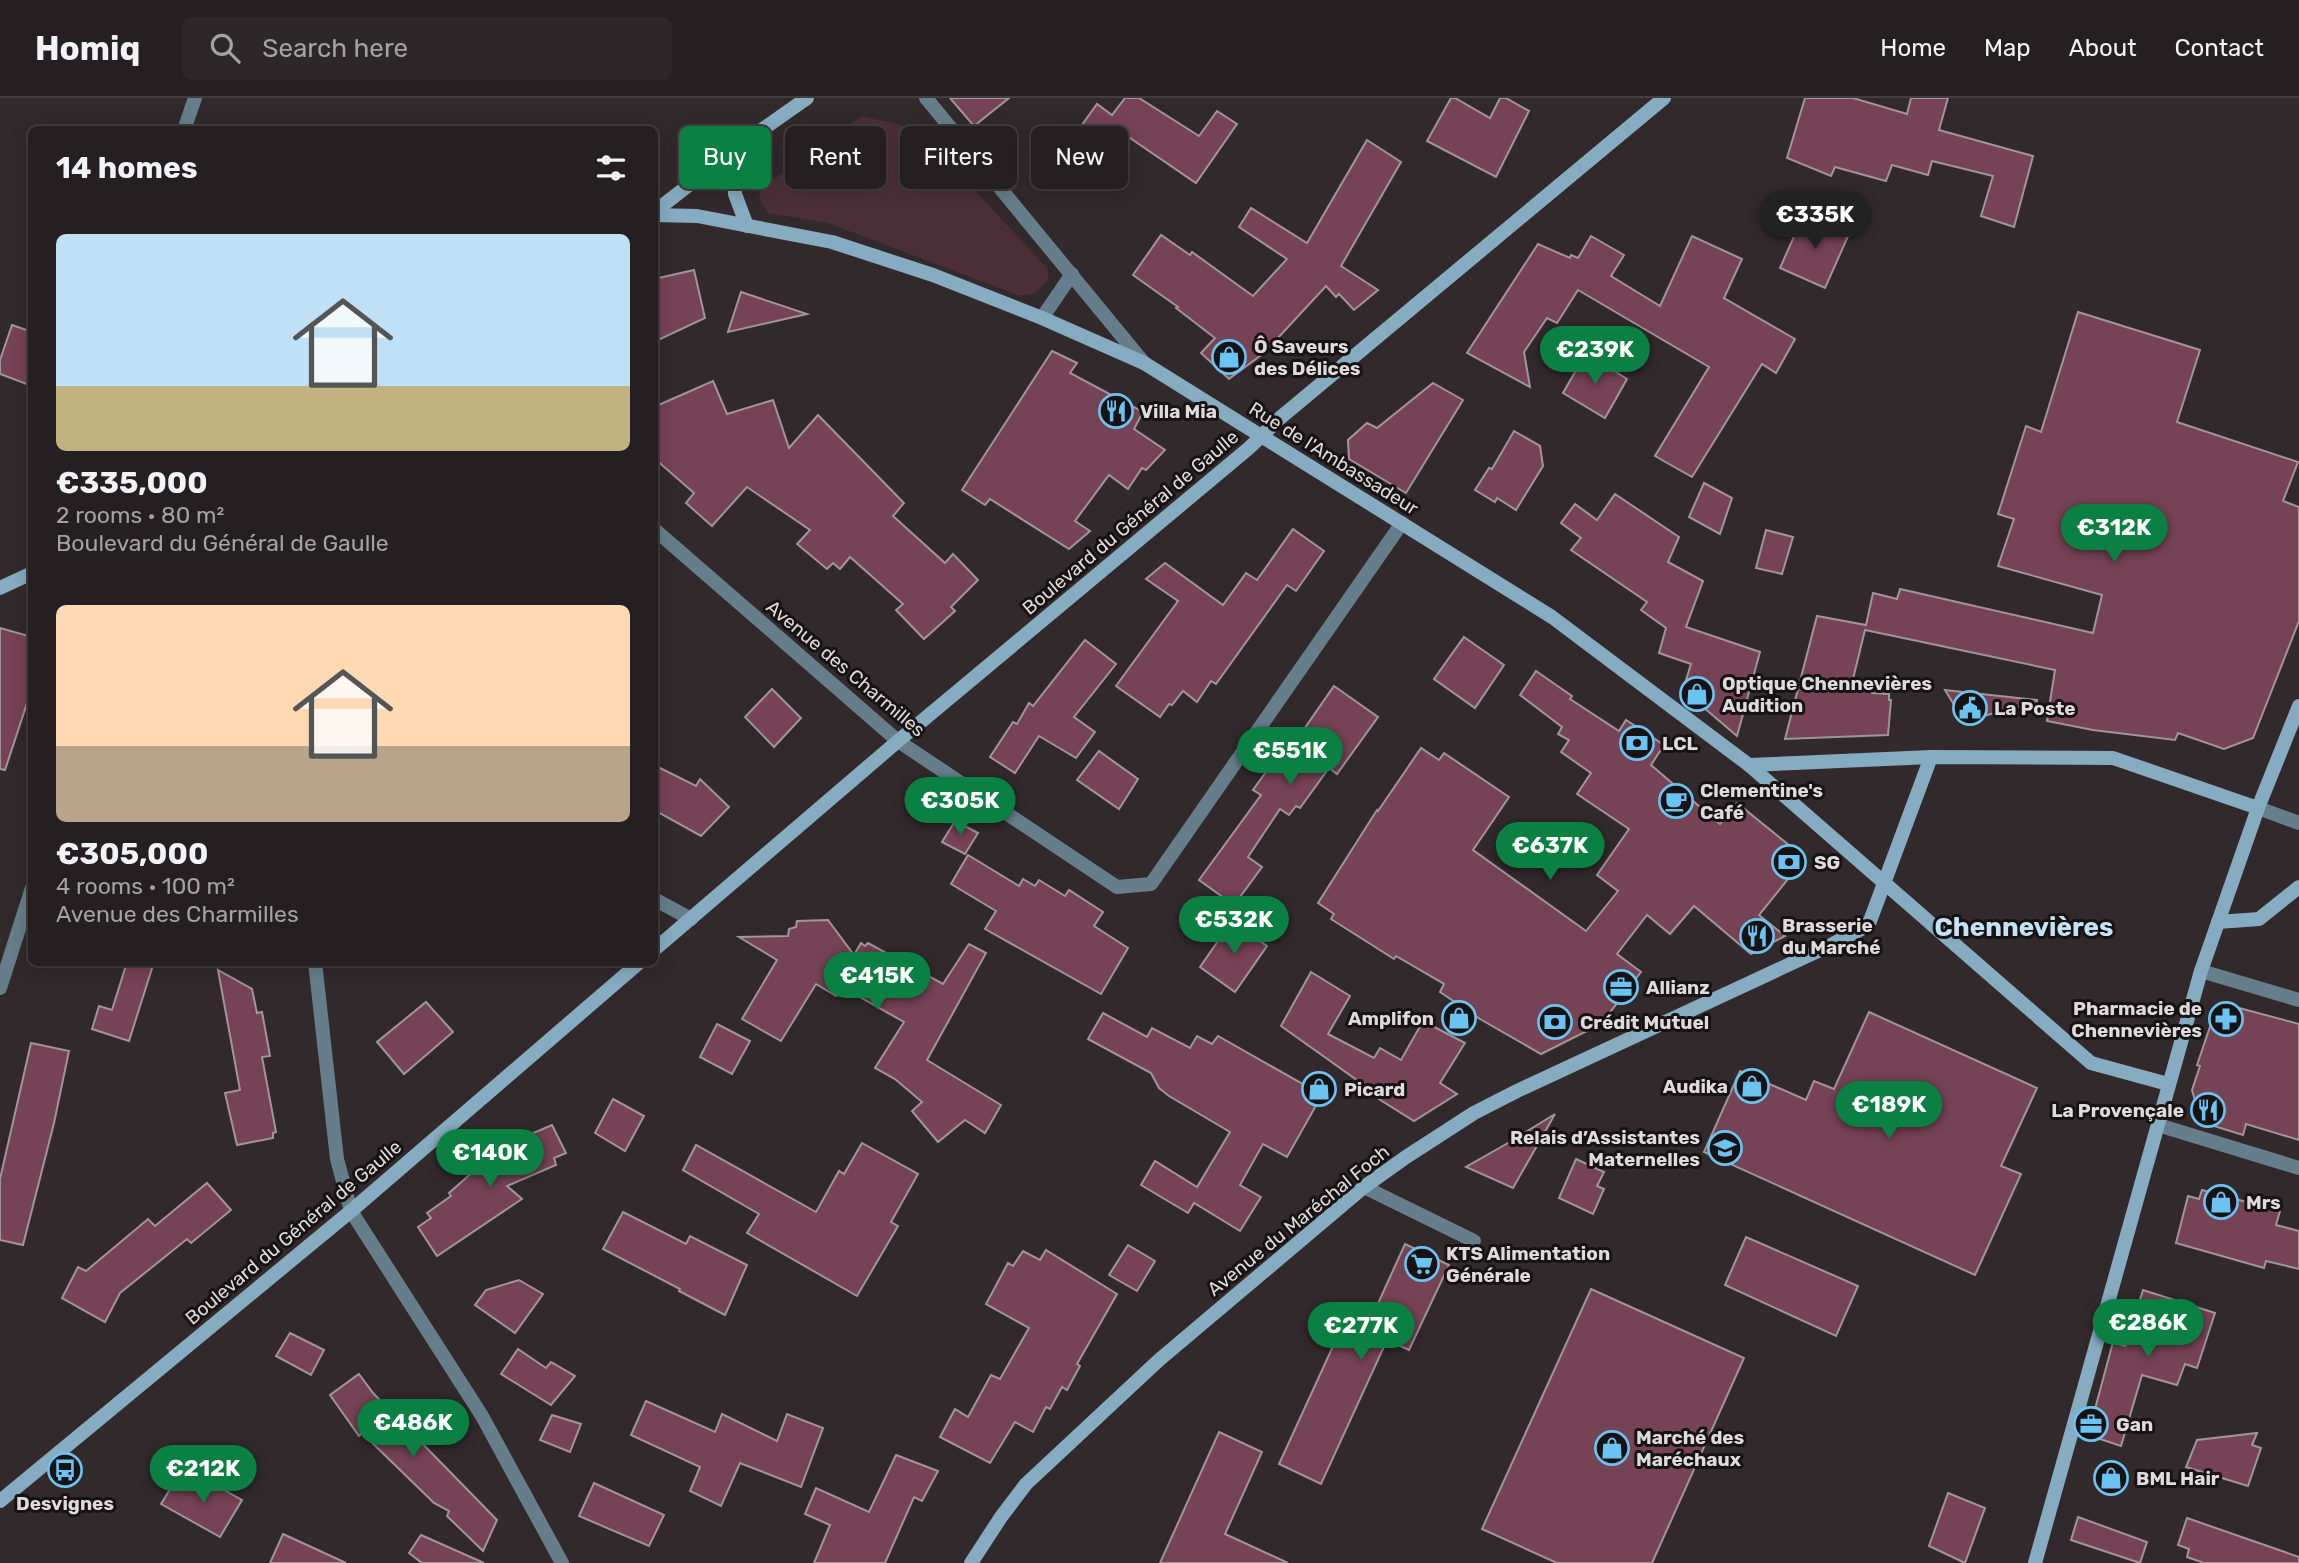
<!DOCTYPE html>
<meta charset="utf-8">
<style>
:root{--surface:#261f21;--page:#2e272a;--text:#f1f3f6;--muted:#a4a2a5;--line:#423d3f;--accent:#0b8043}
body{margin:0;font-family:Rubik,sans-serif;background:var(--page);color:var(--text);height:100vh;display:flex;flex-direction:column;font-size:26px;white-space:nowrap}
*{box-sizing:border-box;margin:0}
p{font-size:23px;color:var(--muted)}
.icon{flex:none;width:38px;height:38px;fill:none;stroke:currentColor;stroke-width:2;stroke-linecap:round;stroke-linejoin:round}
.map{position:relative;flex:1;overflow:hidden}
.side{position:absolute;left:28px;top:28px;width:630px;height:840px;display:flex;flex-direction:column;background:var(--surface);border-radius:10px;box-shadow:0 4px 18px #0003,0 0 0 2px var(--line)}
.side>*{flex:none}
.banner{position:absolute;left:679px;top:28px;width:665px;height:63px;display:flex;gap:14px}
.price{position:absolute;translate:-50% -60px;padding:0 16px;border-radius:24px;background:var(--accent);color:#fff;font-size:23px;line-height:46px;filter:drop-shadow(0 2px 4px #0008)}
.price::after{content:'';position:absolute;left:50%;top:42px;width:21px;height:16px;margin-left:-10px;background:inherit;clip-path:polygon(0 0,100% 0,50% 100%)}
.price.current{background:#222;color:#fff}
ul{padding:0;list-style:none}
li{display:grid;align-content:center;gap:14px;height:371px;padding:0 28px}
li span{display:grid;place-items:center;height:217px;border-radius:10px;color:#555}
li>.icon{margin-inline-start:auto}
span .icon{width:126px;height:126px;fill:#fffc;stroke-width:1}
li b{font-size:30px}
h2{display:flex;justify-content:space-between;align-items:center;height:84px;padding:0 28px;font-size:30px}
.tag{padding:0 24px;border-radius:10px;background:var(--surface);box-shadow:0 4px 18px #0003,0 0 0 2px var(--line);font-size:24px;line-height:63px}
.tag.current{background:var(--accent);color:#fff}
header{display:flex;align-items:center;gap:42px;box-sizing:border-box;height:98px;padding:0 35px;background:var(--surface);border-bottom:2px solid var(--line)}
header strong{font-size:33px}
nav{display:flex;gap:38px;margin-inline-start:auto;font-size:24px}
.search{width:490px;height:63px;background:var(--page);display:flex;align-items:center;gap:18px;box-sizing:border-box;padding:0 24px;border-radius:10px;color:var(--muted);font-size:26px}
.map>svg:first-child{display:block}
.green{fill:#4c2e39}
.building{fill:#764255;stroke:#a09599;stroke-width:2}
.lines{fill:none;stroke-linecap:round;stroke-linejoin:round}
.street{stroke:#667e8b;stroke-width:14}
.secondary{stroke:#86acc1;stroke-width:14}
.labels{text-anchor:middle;stroke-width:6;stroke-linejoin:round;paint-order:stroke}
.poi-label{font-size:19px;font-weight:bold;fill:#dfdadb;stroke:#171314;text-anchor:start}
.street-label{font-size:19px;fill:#dfdadb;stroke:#171314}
.district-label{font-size:26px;font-weight:bold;fill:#c5e3f5;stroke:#171314}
</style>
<header>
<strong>Homiq</strong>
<div class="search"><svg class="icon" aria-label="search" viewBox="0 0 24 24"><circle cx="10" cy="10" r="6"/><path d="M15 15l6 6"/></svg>Search here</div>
<nav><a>Home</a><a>Map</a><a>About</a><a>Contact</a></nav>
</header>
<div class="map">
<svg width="2299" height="1465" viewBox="0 0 2299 1465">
<rect width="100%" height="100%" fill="#32292c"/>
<!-- green -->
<path class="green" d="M862,18L918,31L1047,170L1049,181C1039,192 1033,199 1018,197L828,125L768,115L759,100L761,90Z"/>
<!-- building -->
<g class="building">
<path d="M950,0H1009L974,28Z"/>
<path d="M1125,0H1139L1199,38L1217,13L1237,26L1196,85L1127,38L1103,59L1085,46L1090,39L1079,31L1097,6L1112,17Z"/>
<path d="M1451,0H1455L1490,20L1500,0H1506L1529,13L1496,79L1427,43Z"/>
<path d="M1805,0H1853L1907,16L1911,0H1948L1939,32L2033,58L2014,129L1981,118L1993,78L1932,63L1928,77L1892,67L1886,83L1835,69L1831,78L1787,60Z"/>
<path d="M1367,42L1401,64L1341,168L1378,192L1354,212L1339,196L1336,199L1326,188L1264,255L1229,281L1201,255L1215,240L1176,210L1178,209L1133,177L1161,137L1190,157L1192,154L1253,198L1287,161L1239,129L1251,110L1307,145Z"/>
<path d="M1804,116L1849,136L1825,190L1780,170Z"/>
<path d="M1591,138L1624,157L1611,178L1660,208L1692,138L1742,161L1724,200L1795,241L1776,275L1762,266L1692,379L1655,358L1709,269L1578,192L1557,225L1547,220L1524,254L1530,289L1467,255L1538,146L1570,160L1571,157L1578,160Z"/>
<path d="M694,172L705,220L654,244V181Z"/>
<path d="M741,194L807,216L728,234Z"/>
<path d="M2078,214L2200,252L2177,324L2298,364L2283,403L2299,409V523L2253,640L2224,651L2178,635L2175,642L2093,632L2047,623L2055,572L1865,532L1853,581L1872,583V595L1889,596V602H1891L1888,637L1785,641L1817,518L1866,527L1873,495L1897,501L1900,491L2093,535L2102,497L1998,468L2014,421L1998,416L2026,328L2041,334Z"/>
<path d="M12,227L32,234V288L0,276V262Z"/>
<path d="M1052,253L1077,265L1070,275L1143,314L1134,331L1165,352L1146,372L1142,370L1128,391L1109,377L1075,423L1090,433L1069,451L990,401L985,407L962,392Z"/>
<path d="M1586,255L1627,281L1605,320L1563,295Z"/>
<path d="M713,283L727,316L773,302L789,350L818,317L904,405L893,418L945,465L953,456L978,482L951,509L955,513L924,541L896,512L903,506L850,459L840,471L833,465L827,471L797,446L810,432L747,389L712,428L686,405L694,395L654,360V309Z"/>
<path d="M1433,285L1463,302L1406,395L1349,361L1348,342L1367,325L1377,330Z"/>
<path d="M1514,333L1540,348L1543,368L1516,412L1497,400L1495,404L1475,392L1489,370L1492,371Z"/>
<path d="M1704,385L1732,400L1720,436L1689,419Z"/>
<path d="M1615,396L1679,439L1668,464L1703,483L1686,529L1760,554L1737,638L1683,592L1691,566L1659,555L1666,530L1641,512L1647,504L1571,452L1581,440L1561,425L1575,406L1597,422Z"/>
<path d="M1293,431L1324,453L1296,493L1287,487L1216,586L1211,583L1197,604L1183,593L1172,607L1169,606L1160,619L1116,588L1178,503L1146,481L1165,465L1223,507L1246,475L1257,482Z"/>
<path d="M1766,432L1793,439L1782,476L1756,470Z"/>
<path d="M0,530L32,539V590L5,672L0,671Z"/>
<path d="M1464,539L1504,567L1475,610L1434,581Z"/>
<path d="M1085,542L1116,566L1074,619L1095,634L1076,660L1039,638L1015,675L990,659L1013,624L1017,626L1029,605L1033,608Z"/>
<path d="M1536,573L1572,598L1570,601L1619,633L1626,622L1664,647L1651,667L1720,726L1737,705L1805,760L1759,817L1785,838L1751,856L1694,808L1670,836L1647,817L1617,856L1641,874L1601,926L1541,956L1480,921L1440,894L1444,886L1396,858L1394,861L1331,821L1334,816L1318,805L1377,712L1378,713L1421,650L1439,662L1444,655L1509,699L1473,752L1586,833L1618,793L1597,777L1629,731L1577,696L1591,675L1561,654L1569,642L1558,636L1562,629L1520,597Z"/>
<path d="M1334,588L1378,619L1337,676L1329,670L1300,710L1296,708L1289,717L1280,711L1248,759L1262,769L1234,807L1199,782L1261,697L1253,692L1281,653L1286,657Z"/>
<path d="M772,591L801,620L774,649L745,619Z"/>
<path d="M1945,592L2037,602V604L1964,623Z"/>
<path d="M1099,653L1138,681L1119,711L1077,682Z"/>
<path d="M654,667L696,688L700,681L729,709L701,738L654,712Z"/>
<path d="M955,723L978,735L965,756L942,744Z"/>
<path d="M968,757L1019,788L1023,781L1035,788L1039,782L1065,798L1069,792L1103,814L1094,828L1128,850L1101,896L985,831L996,813L951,786Z"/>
<path d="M828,822L854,857L861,845L865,848L868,845L943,886L969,846L986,855L927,962L1001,1007L985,1035L965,1022L938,1044L912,1013L922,1004L895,981L875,970L904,924L842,889L836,898L816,886L781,943L742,921L777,862L739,839L788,838L789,831L796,829L797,823Z"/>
<path d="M1232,823L1267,848L1235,894L1200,869Z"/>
<path d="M127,864H154L129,943L92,931L99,908L112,912Z"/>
<path d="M218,872L252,891L257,915L262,914L270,958L262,959L276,1034L273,1035V1040L237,1047L225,995L240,992Z"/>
<path d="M1311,874L1350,898L1328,936L1374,960L1380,950L1401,962L1423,923L1465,945L1440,985L1457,996L1414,1023L1366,993L1368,990L1281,928Z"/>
<path d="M426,904L453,934L404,976L377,944Z"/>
<path d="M2228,907L2299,926V1042L2246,1026L2243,1037L2201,1024L2192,992L2200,968L2197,967L2215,914Z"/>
<path d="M1869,914L2037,990L2001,1068L2021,1076L1975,1177L1704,1054L1740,973L1806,1002L1814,983L1834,991Z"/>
<path d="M1103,915L1147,939L1152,930L1190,950L1197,938L1212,946L1218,938L1322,997L1287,1059L1263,1046L1240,1087L1261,1099L1240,1133L1194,1105L1188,1115L1141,1087L1155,1063L1197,1089L1230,1034L1169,998L1159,990L1151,975L1088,941Z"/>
<path d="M717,926L750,943L732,976L700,959Z"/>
<path d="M31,945L69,953L54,1025L23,1147L0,1142V1081Z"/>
<path d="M613,1001L644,1018L625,1053L595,1035Z"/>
<path d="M1555,1016L1513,1090L1466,1069L1508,1045Z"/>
<path d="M552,1027L566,1055L554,1060L556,1067L507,1088L522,1101L437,1158L418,1129L431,1120L427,1115L451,1098L449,1095L492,1057L498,1063L512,1044Z"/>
<path d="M862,1045L918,1076L891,1124L898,1128L857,1198L747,1135L759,1116L683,1072L696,1047L816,1114L839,1073L844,1076Z"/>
<path d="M1576,1061L1604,1074L1597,1088L1604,1091L1593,1116L1559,1100Z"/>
<path d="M207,1085L231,1112L191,1145L187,1141L120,1195L105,1224L62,1200L78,1169L86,1173L148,1121L155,1128Z"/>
<path d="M2202,1092L2280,1113L2276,1127L2299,1133V1171L2266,1163L2264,1170L2176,1145L2188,1098L2199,1101Z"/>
<path d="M623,1114L686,1146L690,1138L747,1167L725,1217L679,1193L680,1191L603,1151Z"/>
<path d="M1746,1139L1858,1188L1836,1238L1725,1187Z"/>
<path d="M1405,1146L1449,1167L1409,1252L1387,1242L1321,1386L1279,1366L1345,1222L1366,1232Z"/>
<path d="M1128,1147L1155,1163L1137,1193L1109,1177Z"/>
<path d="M1046,1152L1117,1196L1077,1266L1080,1268L1067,1292L1062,1289L1050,1311L1046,1309L1033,1334L1015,1324L990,1365L940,1339L955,1311L968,1319L991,1277L1000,1281L1029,1230L986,1206L1008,1165L1013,1168L1023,1153L1040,1162Z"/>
<path d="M519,1182L543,1196L515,1235L475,1207L486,1192Z"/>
<path d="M1591,1191L1744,1260L1652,1465H1557L1482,1431Z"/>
<path d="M2143,1192L2215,1215L2197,1270L2185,1266L2177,1287L2142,1277L2121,1348L2088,1337L2113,1244L2125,1248Z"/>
<path d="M290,1235L324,1252L311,1277L276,1258Z"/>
<path d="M518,1251L546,1270L551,1264L575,1278L551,1307L501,1276Z"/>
<path d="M359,1276L373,1295L497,1422L483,1453L447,1418L449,1413L434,1405L362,1335L359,1338L330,1297Z"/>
<path d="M646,1303L715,1334L722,1316L777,1343L787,1316L823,1330L801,1389L740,1365L721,1408L690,1393L700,1369L631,1337Z"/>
<path d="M552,1317L581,1326L570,1354L540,1342Z"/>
<path d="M1219,1334L1262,1354L1225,1436L1288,1465H1160Z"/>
<path d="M2257,1335L2252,1347L2261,1350L2248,1388L2186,1369L2197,1342Z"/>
<path d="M896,1357L938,1373L922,1403L914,1399L885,1465H814L830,1427L805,1416L816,1390L869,1414Z"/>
<path d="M177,1380L199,1393L206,1382L242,1402L220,1439L161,1406Z"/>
<path d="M594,1385L664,1417L649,1448L579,1418Z"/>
<path d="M1948,1395L1985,1410L1965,1465L1929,1448Z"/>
<path d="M2078,1419L2147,1444L2140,1465L2071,1442Z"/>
<path d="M2187,1420L2299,1459V1465H2204L2187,1459L2189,1451L2178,1447Z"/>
<path d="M283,1436L346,1465H270Z"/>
<path d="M421,1437L484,1465H422L409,1455Z"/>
</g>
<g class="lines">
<!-- street -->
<g class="street">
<path d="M926,0L1144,265"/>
<path d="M184,32L195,0"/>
<path d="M1042,220L1072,176"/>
<path d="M654,431L898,643L1117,789L1151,786L1402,425"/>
<path d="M2258,710L2299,725"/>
<path d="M654,801L691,821"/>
<path d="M315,864L337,1061L351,1113L482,1318L562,1465"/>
<path d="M2201,873L2299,902"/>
<path d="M0,890L32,790"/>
<path d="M2158,1027L2299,1070"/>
<path d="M1364,1089L1474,1143"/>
</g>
<!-- secondary -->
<g class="secondary">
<path d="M746,43L734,83L735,96L747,128"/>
<path d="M654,114L746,43L807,0"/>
<path d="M654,117L697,118L832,144L933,177L1042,220L1144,265L1552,519L1749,667L2091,965L2168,986"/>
<path d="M0,490L32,475"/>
<path d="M1749,667L1931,659L2113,660L2258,710"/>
<path d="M2218,824L2259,821L2299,789"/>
<path d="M654,852L898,643L1249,350L1280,320L1664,0"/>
<path d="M0,1403L351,1113L640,864"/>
<path d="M971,1465L1001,1419L1026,1386L1159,1262L1364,1089L1406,1059L1474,1015L1517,993L1831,847L1861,831L1870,823L1931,659"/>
<path d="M2035,1465L2201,873L2258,710L2299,608"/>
</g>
</g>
<!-- icons -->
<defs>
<g id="shop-ring" transform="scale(1.75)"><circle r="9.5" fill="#171314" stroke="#6ac3f1" stroke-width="1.5"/><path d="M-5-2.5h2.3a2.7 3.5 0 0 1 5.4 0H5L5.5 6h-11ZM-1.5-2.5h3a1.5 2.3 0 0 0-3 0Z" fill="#6ac3f1"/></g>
<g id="restaurant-ring" transform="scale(1.75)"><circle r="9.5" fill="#171314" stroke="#6ac3f1" stroke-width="1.5"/><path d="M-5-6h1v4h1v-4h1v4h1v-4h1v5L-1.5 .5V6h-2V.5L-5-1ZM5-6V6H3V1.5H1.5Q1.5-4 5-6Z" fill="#6ac3f1"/></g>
<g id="civic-ring" transform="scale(1.75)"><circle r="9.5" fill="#171314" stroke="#6ac3f1" stroke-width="1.5"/><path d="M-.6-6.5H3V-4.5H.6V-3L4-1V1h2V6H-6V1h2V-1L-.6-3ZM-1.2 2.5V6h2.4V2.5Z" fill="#6ac3f1"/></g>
<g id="bank-ring" transform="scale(1.75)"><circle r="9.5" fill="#171314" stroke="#6ac3f1" stroke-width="1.5"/><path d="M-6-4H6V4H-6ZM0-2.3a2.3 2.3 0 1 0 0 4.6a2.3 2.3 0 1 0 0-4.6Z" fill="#6ac3f1"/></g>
<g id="cafe-ring" transform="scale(1.75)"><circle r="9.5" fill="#171314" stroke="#6ac3f1" stroke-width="1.5"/><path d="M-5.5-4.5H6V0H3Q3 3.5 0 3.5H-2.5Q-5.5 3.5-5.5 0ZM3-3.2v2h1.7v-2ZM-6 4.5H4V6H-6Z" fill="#6ac3f1"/></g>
<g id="office-ring" transform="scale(1.75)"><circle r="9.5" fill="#171314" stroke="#6ac3f1" stroke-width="1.5"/><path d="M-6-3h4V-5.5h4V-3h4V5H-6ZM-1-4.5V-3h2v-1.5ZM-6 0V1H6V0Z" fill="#6ac3f1"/></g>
<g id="pharmacy-ring" transform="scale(1.75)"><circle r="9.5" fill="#171314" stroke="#6ac3f1" stroke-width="1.5"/><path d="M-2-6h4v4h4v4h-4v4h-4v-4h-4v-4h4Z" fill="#6ac3f1"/></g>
<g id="school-ring" transform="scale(1.75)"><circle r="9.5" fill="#171314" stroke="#6ac3f1" stroke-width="1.5"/><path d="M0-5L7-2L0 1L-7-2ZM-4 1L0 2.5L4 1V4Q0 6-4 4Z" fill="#6ac3f1"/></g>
<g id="supermarket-ring" transform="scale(1.75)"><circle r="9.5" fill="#171314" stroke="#6ac3f1" stroke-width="1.5"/><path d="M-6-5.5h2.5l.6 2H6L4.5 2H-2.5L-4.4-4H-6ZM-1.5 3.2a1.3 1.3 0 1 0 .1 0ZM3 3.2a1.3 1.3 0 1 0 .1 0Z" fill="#6ac3f1"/></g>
<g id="bus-ring" transform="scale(1.75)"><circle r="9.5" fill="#171314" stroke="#6ac3f1" stroke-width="1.5"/><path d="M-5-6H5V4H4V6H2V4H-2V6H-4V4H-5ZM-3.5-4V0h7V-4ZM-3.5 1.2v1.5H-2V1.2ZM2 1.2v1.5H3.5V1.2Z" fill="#6ac3f1"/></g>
</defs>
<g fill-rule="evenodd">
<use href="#shop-ring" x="1229" y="259"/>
<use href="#restaurant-ring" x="1116" y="313"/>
<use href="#shop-ring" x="1697" y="596"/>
<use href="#civic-ring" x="1970" y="610"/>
<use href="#bank-ring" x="1637" y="645"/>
<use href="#cafe-ring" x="1676" y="703"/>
<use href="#bank-ring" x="1789" y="764"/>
<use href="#restaurant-ring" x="1757" y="838"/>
<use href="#office-ring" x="1621" y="889"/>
<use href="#shop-ring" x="1459" y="920"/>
<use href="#pharmacy-ring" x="2226" y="921"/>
<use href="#bank-ring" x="1555" y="924"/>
<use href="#shop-ring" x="1752" y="988"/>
<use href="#shop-ring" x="1319" y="991"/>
<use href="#restaurant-ring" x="2208" y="1012"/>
<use href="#school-ring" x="1725" y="1050"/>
<use href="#shop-ring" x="2221" y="1104"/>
<use href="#supermarket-ring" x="1422" y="1166"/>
<use href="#office-ring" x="2091" y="1326"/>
<use href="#shop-ring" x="1612" y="1350"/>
<use href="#bus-ring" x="65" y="1372"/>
<use href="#shop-ring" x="2111" y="1380"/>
</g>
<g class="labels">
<!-- poi labels -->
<g class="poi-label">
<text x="1254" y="255">Ô Saveurs<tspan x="1254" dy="22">des Délices</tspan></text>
<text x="1140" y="320">Villa Mia</text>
<text x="1722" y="592">Optique Chennevières<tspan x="1722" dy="22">Audition</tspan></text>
<text x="1994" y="617">La Poste</text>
<text x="1662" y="652">LCL</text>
<text x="1700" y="699">Clementine's<tspan x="1700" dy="22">Café</tspan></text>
<text x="1814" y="771">SG</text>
<text x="1782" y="834">Brasserie<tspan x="1782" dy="22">du Marché</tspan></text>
<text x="1646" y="896">Allianz</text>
<text x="2202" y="917" text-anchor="end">Pharmacie de<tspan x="2202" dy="22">Chennevières</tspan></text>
<text x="1434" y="927" text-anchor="end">Amplifon</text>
<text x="1580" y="931">Crédit Mutuel</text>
<text x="1728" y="995" text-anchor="end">Audika</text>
<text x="1344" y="998">Picard</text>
<text x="2184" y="1019" text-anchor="end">La Provençale</text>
<text x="1700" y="1046" text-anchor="end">Relais d’Assistantes<tspan x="1700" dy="22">Maternelles</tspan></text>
<text x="2246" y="1111">Mrs</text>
<text x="1446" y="1162">KTS Alimentation<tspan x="1446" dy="22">Générale</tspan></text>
<text x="2116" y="1333">Gan</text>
<text x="1636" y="1346">Marché des<tspan x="1636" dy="22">Maréchaux</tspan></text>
<text x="2136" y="1387">BML Hair</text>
<text x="65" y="1412" text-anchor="middle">Desvignes</text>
</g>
<!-- street labels -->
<g class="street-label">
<text transform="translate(1334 360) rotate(32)" y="7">Rue de l'Ambassadeur</text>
<text transform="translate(1130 424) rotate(-40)" y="7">Boulevard du Général de Gaulle</text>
<text transform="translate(846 570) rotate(40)" y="7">Avenue des Charmilles</text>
<text transform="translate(1298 1122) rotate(-39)" y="7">Avenue du Maréchal Foch</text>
<text transform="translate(293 1134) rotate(-40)" y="7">Boulevard du Général de Gaulle</text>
</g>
<!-- district labels -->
<g class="district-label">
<text x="2024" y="838">Chennevières</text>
</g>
</g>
</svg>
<b class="price current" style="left:1815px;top:153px">€335K</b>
<b class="price" style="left:1595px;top:288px">€239K</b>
<b class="price" style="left:2114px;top:466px">€312K</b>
<b class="price" style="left:1290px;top:689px">€551K</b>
<b class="price" style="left:960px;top:739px">€305K</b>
<b class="price" style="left:1550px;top:784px">€637K</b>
<b class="price" style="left:1234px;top:858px">€532K</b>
<b class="price" style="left:877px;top:914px">€415K</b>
<b class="price" style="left:1889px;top:1043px">€189K</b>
<b class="price" style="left:490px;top:1091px">€140K</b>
<b class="price" style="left:2148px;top:1261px">€286K</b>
<b class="price" style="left:1361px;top:1264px">€277K</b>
<b class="price" style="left:413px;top:1361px">€486K</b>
<b class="price" style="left:203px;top:1407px">€212K</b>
<div class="banner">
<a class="tag current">Buy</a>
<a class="tag">Rent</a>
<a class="tag">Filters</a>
<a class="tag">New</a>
</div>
<section class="side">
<h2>14 homes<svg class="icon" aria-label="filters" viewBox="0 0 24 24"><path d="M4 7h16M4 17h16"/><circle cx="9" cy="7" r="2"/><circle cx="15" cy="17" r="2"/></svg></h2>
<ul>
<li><span style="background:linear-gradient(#bfe0f5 70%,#c2b280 0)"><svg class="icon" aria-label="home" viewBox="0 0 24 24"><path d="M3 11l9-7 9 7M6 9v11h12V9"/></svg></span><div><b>€335,000</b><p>2 rooms · 80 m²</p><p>Boulevard du Général de Gaulle</p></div></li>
<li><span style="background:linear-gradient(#ffd9b3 65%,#b9a48a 0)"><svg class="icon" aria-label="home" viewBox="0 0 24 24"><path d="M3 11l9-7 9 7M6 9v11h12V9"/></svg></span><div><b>€305,000</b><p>4 rooms · 100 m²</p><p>Avenue des Charmilles</p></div></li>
</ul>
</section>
</div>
